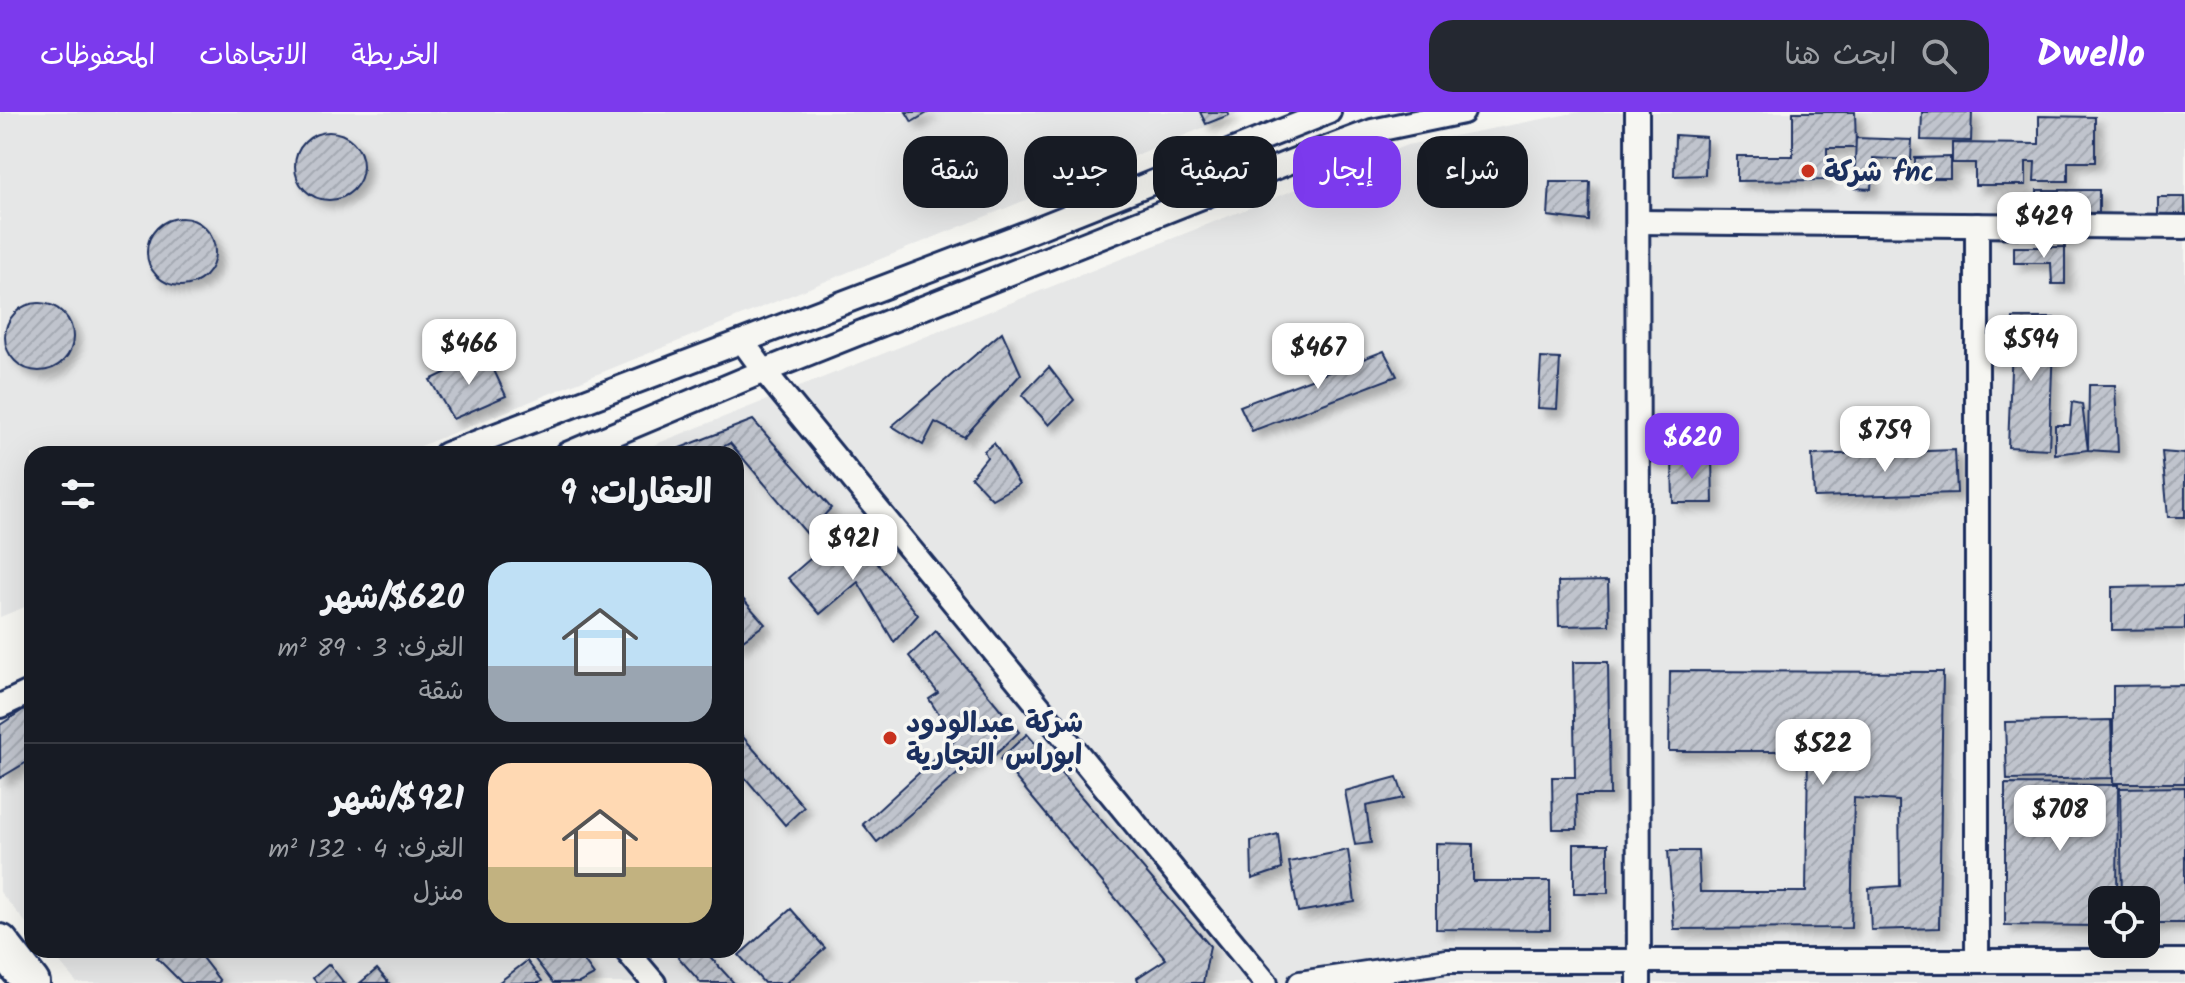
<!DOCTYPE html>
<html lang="ar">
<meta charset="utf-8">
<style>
:root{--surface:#171b24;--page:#242831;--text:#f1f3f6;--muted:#9ea1a6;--line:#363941;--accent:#7c3aed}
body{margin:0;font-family:Kalam,"Playpen Sans Arabic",sans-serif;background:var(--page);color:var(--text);direction:rtl;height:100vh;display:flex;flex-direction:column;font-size:30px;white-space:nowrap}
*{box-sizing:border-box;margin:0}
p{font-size:26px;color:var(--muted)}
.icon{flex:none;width:44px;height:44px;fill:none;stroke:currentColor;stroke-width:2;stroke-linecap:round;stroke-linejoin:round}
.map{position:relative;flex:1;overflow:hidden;direction:ltr}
.side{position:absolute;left:24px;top:334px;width:720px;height:512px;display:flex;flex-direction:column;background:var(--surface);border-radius:24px;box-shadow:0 8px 32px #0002;direction:rtl}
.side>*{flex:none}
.banner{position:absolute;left:768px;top:24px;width:760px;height:72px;direction:rtl;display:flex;gap:16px}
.tools{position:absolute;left:2088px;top:774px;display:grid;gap:16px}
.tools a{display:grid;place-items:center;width:72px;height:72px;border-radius:16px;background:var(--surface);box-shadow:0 8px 32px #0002;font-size:40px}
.price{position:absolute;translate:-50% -68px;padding:0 18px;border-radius:16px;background:#fff;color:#222;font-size:26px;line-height:52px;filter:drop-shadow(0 2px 4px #0008)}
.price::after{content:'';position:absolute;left:50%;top:48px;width:24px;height:18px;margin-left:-12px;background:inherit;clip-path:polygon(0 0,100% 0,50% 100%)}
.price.selected{background:var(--accent);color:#fff}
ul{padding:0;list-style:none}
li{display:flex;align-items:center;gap:24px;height:200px;padding:0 32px}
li+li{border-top:2px solid var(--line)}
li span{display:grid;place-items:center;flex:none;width:224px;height:160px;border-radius:24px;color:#555}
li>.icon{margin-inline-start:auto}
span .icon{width:96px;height:96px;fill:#fffc;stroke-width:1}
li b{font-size:34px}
h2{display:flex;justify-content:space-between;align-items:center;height:96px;padding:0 32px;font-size:34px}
.pill{padding:0 28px;border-radius:24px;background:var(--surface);box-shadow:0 8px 32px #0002;font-size:28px;line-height:72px}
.pill.selected{background:var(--accent);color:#fff}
header{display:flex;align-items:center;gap:48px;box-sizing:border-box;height:112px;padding:0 40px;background:var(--accent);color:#fff}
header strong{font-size:38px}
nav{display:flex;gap:44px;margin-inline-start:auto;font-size:28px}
.search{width:560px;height:72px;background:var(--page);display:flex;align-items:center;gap:20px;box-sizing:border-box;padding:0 28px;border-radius:24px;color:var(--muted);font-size:30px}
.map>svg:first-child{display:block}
.built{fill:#e6e7e7;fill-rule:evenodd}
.building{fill:url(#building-hatch);stroke:#1b2f5e;stroke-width:2;filter:url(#shadow)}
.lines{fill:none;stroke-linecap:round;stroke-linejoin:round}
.minor-casing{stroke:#1b2f5e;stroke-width:28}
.trunk-casing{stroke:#1b2f5e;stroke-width:42}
.minor{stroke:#f6f6f2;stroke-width:22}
.trunk{stroke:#f6f6f2;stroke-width:36}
.poi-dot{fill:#c8321e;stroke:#f6f6f2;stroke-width:3}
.labels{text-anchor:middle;stroke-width:7;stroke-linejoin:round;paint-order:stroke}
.poi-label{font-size:28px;font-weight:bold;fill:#1b2f5e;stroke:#f6f6f2;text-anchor:start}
</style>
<header>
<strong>Dwello</strong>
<div class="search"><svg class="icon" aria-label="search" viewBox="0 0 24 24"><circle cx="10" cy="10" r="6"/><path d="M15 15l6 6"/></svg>ابحث هنا</div>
<nav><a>الخريطة</a><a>الاتجاهات</a><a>المحفوظات</a></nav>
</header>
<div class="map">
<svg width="2185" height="871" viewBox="0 0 2185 871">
<defs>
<pattern id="building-hatch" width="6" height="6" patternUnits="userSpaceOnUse" patternTransform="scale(2)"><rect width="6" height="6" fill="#c0c4cd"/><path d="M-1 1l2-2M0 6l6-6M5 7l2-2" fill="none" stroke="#a4a9b2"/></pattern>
<filter id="shadow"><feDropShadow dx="7" dy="7" stdDeviation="4" flood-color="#0004"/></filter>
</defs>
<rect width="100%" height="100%" fill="#f6f6f2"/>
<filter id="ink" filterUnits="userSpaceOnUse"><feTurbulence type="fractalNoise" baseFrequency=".0125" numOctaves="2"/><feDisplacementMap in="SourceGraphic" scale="16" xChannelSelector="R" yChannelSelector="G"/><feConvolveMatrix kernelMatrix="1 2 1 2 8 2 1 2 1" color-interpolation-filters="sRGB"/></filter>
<g filter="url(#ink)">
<!-- built -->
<g class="built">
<path d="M0,0H1242L401,342H32V492L0,505Z"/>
<path d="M1579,0H2185V871H77L49,838H736V342H631L1407,33ZM2102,788H2146V832H2102Z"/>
<path d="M32,581V818L0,780V594Z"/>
</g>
<!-- building -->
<g class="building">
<path d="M906,0H929L912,10Z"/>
<path d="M1200,0H1228L1229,3L1206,12Z"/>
<path d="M1793,0H1855L1856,36H1827V68L1737,69V44H1793Z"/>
<path d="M1922,0H1972L1971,29L1921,28Z"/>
<path d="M2039,4L2095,5V50H2068V69H2034L2035,50H2026V73H1975V51H1952V31L2039,32Z"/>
<circle cx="329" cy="54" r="34"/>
<path d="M1675,23L1706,25L1705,63L1674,64Z"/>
<path d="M1856,26L1912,28L1911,48L1873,46L1871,77L1854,76Z"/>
<path d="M1950,45V66H1915V46Z"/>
<path d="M1550,70H1590L1589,109L1548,104Z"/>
<path d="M2037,78H2099V101L2037,100Z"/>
<rect x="2158" y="85" width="27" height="23"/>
<circle cx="181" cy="140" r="34"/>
<path d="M2014,135H2065V172H2052L2051,151H2014Z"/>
<circle cx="39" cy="225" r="34"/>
<path d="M2013,206H2054L2049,337L2008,335Z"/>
<path d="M1002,220L1021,262L964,325L935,310L923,333L892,314Z"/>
<path d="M1384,239L1397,264L1252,319L1240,294Z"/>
<path d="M486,241L506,284L453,307L430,268Z"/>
<path d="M1541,246L1560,247L1557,297L1538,296Z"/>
<path d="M1049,255L1074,288L1049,313L1022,283Z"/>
<path d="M2089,273H2115L2118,340L2088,338Z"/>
<path d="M2072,290L2082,292L2088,338L2055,342V313H2070Z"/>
<path d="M753,308L831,396L807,422L730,331L710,342H685L680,336Z"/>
<path d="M994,331L1019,372L992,387L971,365L987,345L984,339Z"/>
<path d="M1955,338L1957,381L1814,385L1812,343Z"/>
<path d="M2162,340L2185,342V405H2168Z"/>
<path d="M1672,347H1712L1713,391H1673Z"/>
<path d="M848,414L918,503L894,530L858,470L820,502L788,466Z"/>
<path d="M1608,469L1609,513L1559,514L1558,470Z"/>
<path d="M2185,474V517L2112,518V475Z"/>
<path d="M742,486L765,512L736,533V491Z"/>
<path d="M936,519L1019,620L995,643L988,636L877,730L863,712L955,628L929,587L938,581L909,544Z"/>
<path d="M1573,550H1608L1610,683H1576L1577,717H1553L1552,665H1575Z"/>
<path d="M1670,559L1943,560L1939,816L1871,818L1869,776L1900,774L1899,689L1854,686L1851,816L1674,817L1668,739H1698L1700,780H1806L1808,639H1669Z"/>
<path d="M2185,573V671H2113V574Z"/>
<path d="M32,592V647L0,666V613Z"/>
<path d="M2111,608L2113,666L2007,668L2005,610Z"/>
<path d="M736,617L804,695L785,713L736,655Z"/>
<path d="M1027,622L1210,834L1203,871H1139L1137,866L1166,847L1000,647Z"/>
<path d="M1397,665L1404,686L1366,694L1371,731L1355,733L1345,679Z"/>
<path d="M2005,672L2118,673L2117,788H2102V814L2005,813Z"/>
<path d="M2185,675V811H2146V788H2122L2120,676Z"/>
<path d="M1278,722L1282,757L1252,767L1251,729Z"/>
<path d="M1436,731L1473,732V769H1550V818L1436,817Z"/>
<rect x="1574" y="732" width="34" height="49"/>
<path d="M1348,738L1355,790L1298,800L1289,750Z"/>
<path d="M791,797L825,836L786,871H764L739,843Z"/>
<path d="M169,838H196L220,869L218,871H182L157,846Z"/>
<path d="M528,838H576L594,863L579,871H553Z"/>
<path d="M672,838H704L734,871H701Z"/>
<path d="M527,849L542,869L539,871H498Z"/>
<path d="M329,852L344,871H317L313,866Z"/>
<path d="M377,857L389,871H360Z"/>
</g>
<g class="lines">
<!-- minor casing -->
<g class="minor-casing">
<g id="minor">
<path d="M1637,0L1639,871"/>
<path d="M1638,110L2185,115"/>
<path d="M1977,113V849"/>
<path d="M743,230L764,259L1266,871"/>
<path d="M446,342L1026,121L1329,0"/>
<path d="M567,342L764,259L1295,48L1372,19L1463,0"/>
<path d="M0,594L32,579"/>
<path d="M626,838L654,871"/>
<path d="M1300,871L1447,849H2185"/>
</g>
</g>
<!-- trunk casing -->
<g class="trunk-casing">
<path id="trunk" d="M0,831L31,871"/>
</g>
<!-- minor -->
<use href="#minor" class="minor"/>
<!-- trunk -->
<use href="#trunk" class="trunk"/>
</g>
</g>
<!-- markers -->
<g class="poi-dot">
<circle cx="1808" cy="59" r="8"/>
<circle cx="890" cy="626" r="8"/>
</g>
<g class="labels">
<!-- poi labels -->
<g class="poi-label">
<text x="1824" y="69">شركة fnc</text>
<text x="906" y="620">شركة عبدالودود<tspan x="906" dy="32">ابوراس التجارية</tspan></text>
</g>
</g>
</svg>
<div class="tools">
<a><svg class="icon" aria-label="locate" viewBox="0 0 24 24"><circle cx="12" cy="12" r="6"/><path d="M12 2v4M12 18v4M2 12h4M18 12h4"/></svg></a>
</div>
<b class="price" style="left:2044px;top:148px">$429</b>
<b class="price" style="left:2031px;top:271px">$594</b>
<b class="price" style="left:469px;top:275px">$466</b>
<b class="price" style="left:1318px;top:279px">$467</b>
<b class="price" style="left:1885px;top:362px">$759</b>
<b class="price selected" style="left:1692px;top:369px">$620</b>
<b class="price" style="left:853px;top:470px">$921</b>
<b class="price" style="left:1823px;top:675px">$522</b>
<b class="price" style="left:2060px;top:741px">$708</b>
<div class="banner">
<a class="pill">شراء</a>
<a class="pill selected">إيجار</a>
<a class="pill">تصفية</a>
<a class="pill">جديد</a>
<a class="pill">شقة</a>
</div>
<section class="side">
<h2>العقارات: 9<svg class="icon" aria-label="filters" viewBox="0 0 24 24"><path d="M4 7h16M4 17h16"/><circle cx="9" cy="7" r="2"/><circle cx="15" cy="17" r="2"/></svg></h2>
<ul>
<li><span style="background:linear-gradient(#bfe0f5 65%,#9aa5b1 0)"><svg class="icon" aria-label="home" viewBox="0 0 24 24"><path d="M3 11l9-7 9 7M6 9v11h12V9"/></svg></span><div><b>$620/شهر</b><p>الغرف: 3 · 89 m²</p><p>شقة</p></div></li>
<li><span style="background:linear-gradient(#ffd9b3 65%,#c2b280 0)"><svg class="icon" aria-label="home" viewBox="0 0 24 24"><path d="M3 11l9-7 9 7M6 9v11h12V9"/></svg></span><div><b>$921/شهر</b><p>الغرف: 4 · 132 m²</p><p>منزل</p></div></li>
</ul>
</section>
</div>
